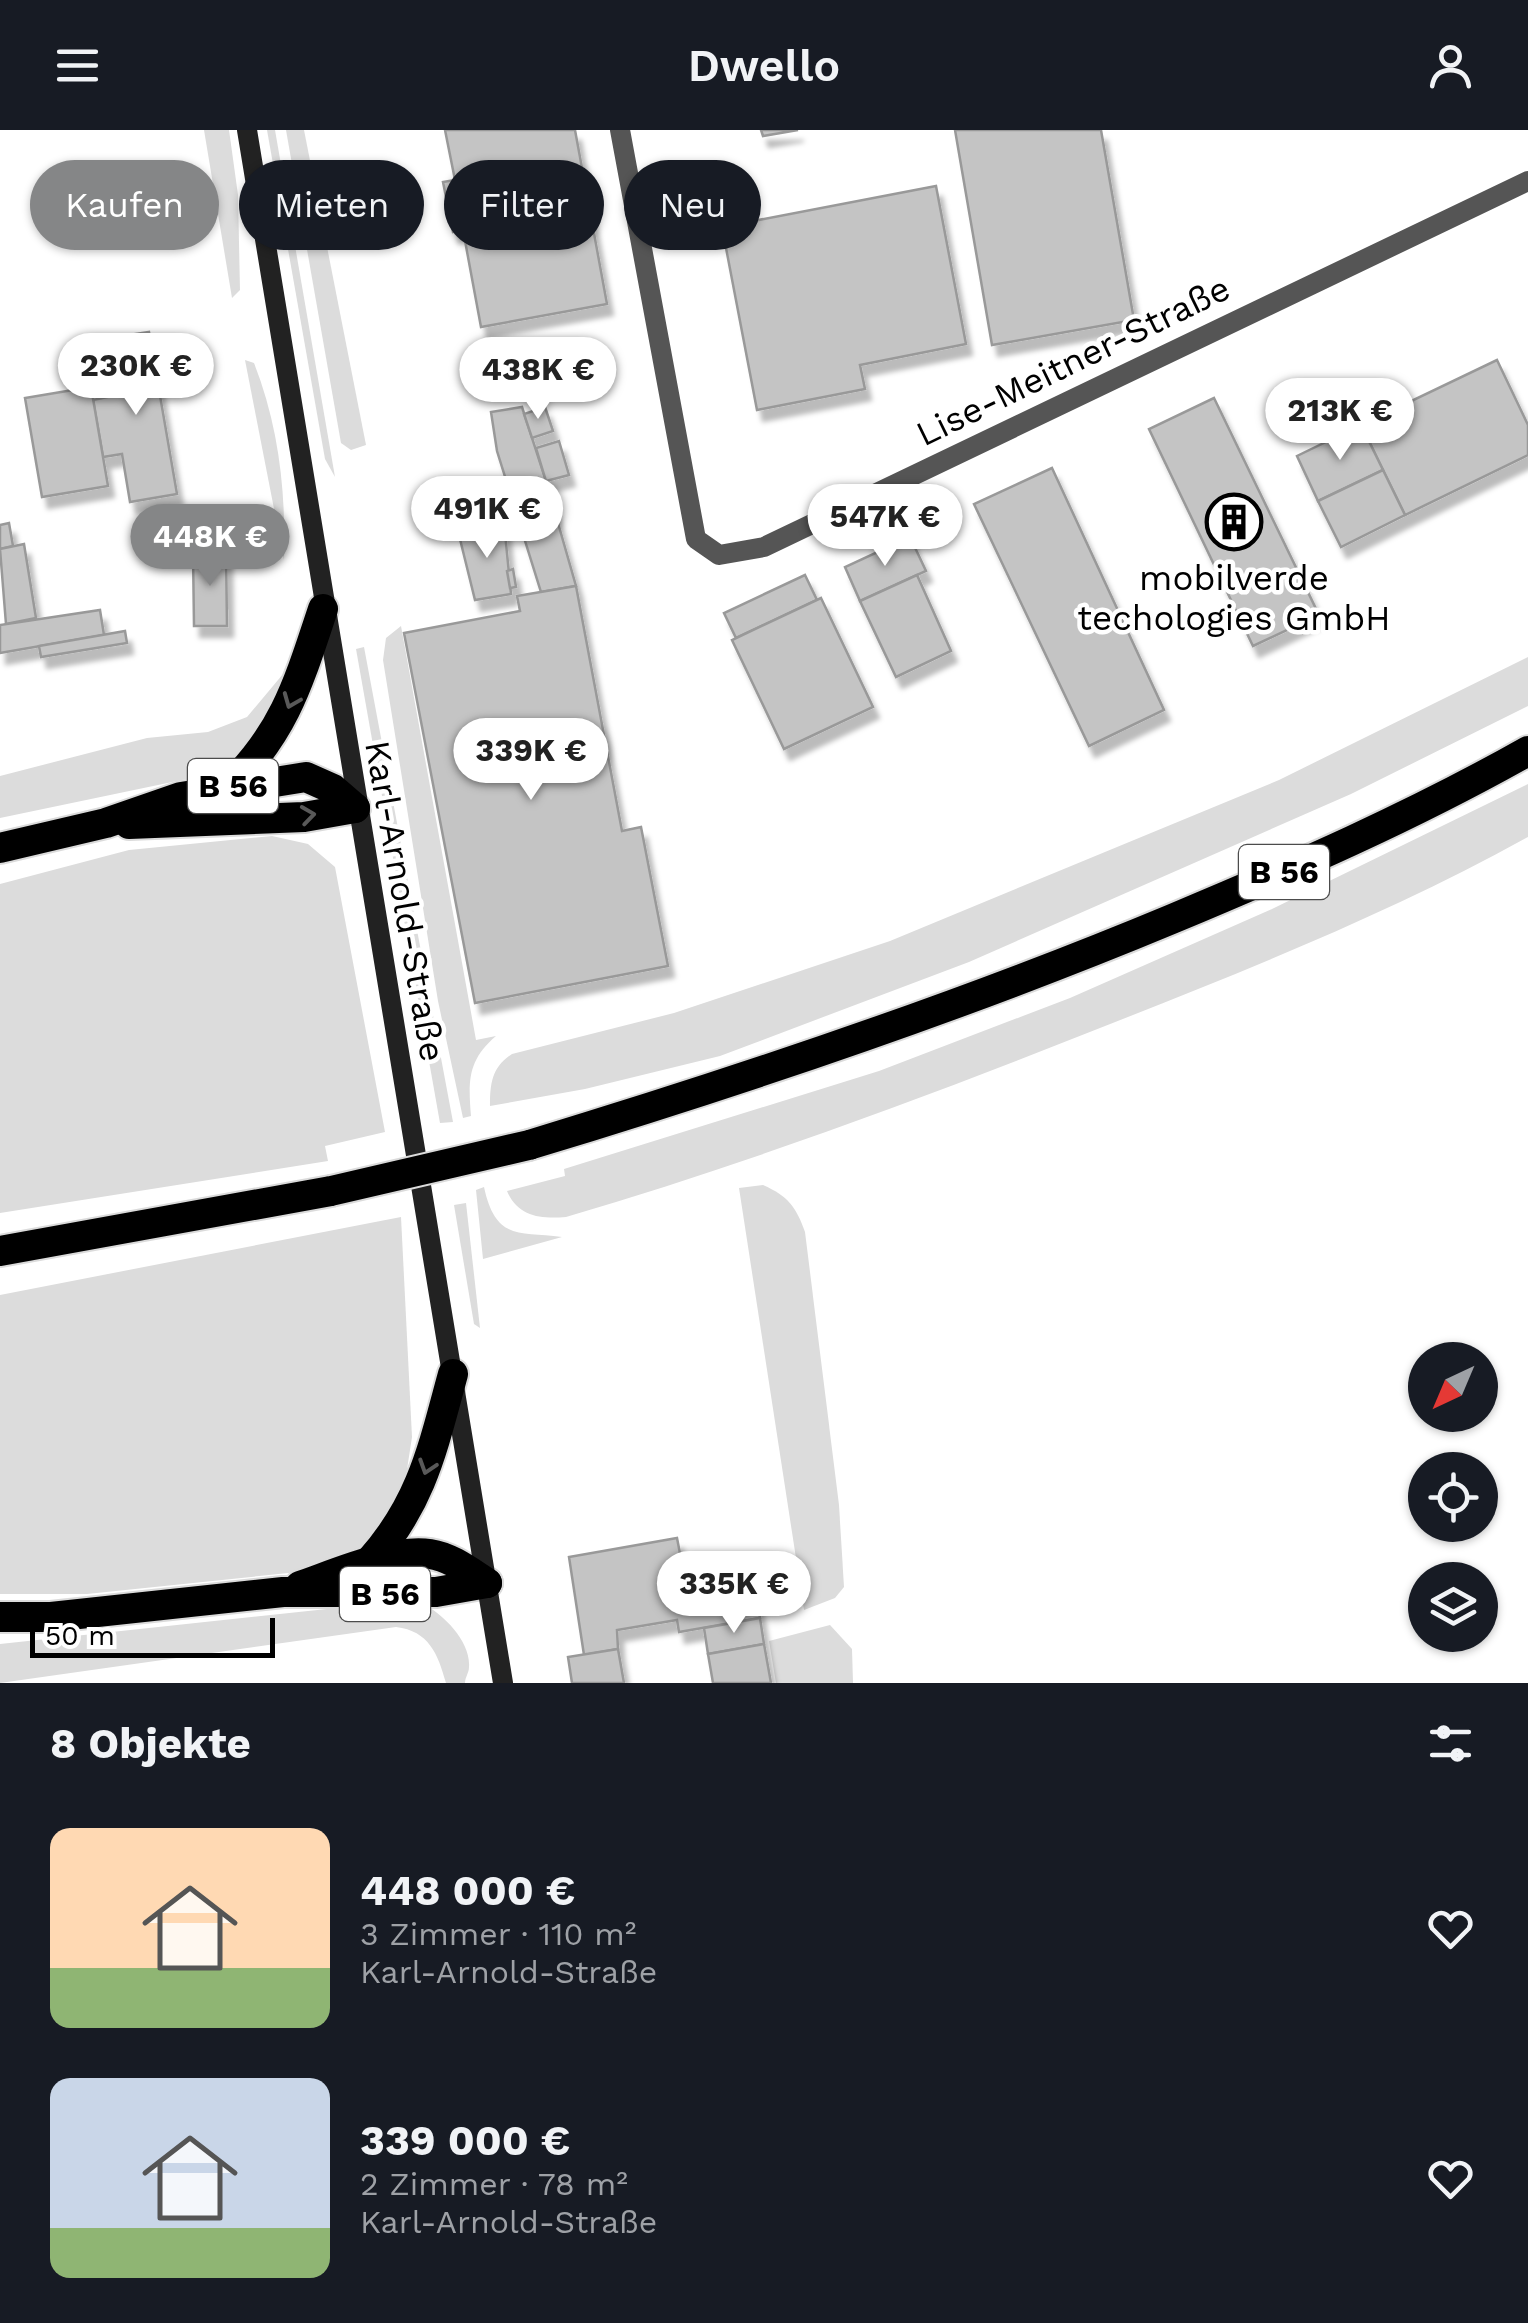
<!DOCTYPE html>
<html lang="de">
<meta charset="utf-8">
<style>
:root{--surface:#171b24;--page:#20242c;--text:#f1f3f6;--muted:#9ea1a6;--accent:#858687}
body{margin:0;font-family:"Work Sans",sans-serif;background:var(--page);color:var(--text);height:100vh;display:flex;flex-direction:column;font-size:38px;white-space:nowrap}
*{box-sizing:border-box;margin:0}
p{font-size:32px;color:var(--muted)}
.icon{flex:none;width:55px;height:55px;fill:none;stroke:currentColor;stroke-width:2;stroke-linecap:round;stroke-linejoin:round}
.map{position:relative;height:1553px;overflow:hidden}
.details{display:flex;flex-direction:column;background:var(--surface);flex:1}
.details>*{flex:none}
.top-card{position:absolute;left:30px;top:30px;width:1000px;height:90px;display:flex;gap:20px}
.needle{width:65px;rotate:224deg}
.controls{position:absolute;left:1408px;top:1212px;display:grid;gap:20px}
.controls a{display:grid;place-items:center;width:90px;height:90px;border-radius:50%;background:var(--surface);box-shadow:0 2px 8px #0004;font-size:50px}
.scale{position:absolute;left:30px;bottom:25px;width:245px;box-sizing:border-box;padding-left:10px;border:5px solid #000;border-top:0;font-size:28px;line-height:35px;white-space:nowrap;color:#000;-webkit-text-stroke:8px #fff;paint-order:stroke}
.price{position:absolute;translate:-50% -85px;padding:0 22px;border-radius:35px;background:#fff;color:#222;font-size:32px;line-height:65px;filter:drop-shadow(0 2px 5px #0008)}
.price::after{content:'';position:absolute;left:50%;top:60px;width:30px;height:22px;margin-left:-15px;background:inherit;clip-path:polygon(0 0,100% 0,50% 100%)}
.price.current{background:var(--accent);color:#fff}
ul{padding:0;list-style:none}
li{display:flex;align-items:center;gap:30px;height:250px;padding:0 50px}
li span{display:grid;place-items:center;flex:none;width:280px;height:200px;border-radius:20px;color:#555}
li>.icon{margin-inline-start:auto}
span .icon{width:120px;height:120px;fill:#fffc;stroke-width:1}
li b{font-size:42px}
h2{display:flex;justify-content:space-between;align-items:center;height:120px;padding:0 50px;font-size:42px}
.chip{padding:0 35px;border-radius:45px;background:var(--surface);box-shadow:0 2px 8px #0004;font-size:35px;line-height:90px}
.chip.current{background:var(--accent);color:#fff}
header{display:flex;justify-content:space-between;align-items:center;height:130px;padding:0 50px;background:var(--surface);font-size:45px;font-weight:600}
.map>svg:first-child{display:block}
.green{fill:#dcdcdc}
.building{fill:#c4c4c4;stroke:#999;stroke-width:2.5;filter:url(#shadow)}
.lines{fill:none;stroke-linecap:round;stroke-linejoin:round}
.highway-casing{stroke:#dbdbdb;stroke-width:34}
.street{stroke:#555;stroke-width:20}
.secondary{stroke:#222;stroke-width:20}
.highway{stroke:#000;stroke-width:30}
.highway-bridge-casing{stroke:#dbdbdb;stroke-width:34;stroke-linecap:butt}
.highway-bridge{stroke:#000;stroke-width:30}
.oneway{stroke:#595959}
.labels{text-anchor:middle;stroke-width:9;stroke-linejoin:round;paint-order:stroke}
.shield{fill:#fff;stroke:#4c4c4c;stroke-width:2.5}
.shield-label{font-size:32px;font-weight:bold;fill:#000}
.street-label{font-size:35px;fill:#000;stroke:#fff}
.poi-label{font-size:35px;fill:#000;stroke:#fff}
</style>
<header><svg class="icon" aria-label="menu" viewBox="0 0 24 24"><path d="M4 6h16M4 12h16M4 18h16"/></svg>Dwello<svg class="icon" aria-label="person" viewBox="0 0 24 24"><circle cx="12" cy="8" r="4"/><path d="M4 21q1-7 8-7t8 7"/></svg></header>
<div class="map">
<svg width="1528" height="1553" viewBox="0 0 1528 1553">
<defs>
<filter id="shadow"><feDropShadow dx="6" dy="11" stdDeviation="2.5" flood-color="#0004"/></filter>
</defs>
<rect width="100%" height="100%" fill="#fff"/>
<!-- green -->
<g class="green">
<path d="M204,0H229L238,65L240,160L232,168Z"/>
<path d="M267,0H275L335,347L325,329Z"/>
<path d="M286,0H304L366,315L351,320L341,313Z"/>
<path d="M245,230L254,233C279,297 286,362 284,430Z"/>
<path d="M401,496L476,910L496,906C468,930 468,950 471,986L463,988L438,871L383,530L386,508Z"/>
<path d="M364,517L453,992L440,993L356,519Z"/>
<path d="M1528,527V576L1351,664L969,832L720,926L585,959L490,976C490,953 492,937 512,924L674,883L890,811L1279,650Z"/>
<path d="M283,544L281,574L225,641L0,688V646L147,608L208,602L247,587Z"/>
<path d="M1528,654V707C1393,782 1245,841 1100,898C924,968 749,1033 566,1087C541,1089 518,1087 507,1061L565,1046L564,1039L879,941L1070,868L1272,779Z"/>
<path d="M272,706L308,714L335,737L385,1002L325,1016L328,1031L0,1083V754L129,720Z"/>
<path d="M763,1055C788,1066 796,1077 805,1102L839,1375L844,1457L835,1468L804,1480L739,1058Z"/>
<path d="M484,1057C496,1112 520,1101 562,1107L483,1129L476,1060Z"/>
<path d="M466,1073L480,1198L474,1194L454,1075Z"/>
<path d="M401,1087L412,1307L404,1359L389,1392L359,1419L308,1441L87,1464H0V1165Z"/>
<path d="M425,1475C444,1485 471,1512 469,1537C469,1543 465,1547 465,1553H446C438,1524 429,1501 396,1497L0,1553V1514L355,1476Z"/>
<path d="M830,1495L852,1519L853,1553H776L769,1511Z"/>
</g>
<!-- building -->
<g class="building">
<path d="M445,0H575L607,174L481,197L463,100L453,102L443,52L455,50Z"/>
<path d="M761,0H798L763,6Z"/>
<path d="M955,0H1101L1134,190L992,215Z"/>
<path d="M936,56L966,214L860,235L865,259L757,280L722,97Z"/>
<path d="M118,86L120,98L91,102L89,90Z"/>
<path d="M149,202L177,364L130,372L122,324L103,327L93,270L112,266L103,209Z"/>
<path d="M1497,230L1528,295V325L1405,385L1361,295Z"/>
<path d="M91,257L108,356L42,367L25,268Z"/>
<path d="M1214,268L1319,485L1253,516L1149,299Z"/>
<path d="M522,277L546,351L576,456L541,462L497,321L491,282Z"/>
<path d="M545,277L553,301L532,308L524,284Z"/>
<path d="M1361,295L1383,340L1318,371L1297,326Z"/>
<path d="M559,311L569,345L546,351L536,318Z"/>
<path d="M1052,338L1164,580L1089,616L974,374Z"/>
<path d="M1383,340L1405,385L1341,417L1318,371Z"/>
<path d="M9,393L13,416L0,419V395Z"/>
<path d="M504,393L511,464L475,470L458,401Z"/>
<path d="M910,407L926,441L860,471L845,437Z"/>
<path d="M24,414L36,488L6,494L0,419Z"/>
<path d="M193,423H226L227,496H194Z"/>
<path d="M513,439L516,457L510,458L507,441Z"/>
<path d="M805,445L817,470L736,508L724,483Z"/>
<path d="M917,445L951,521L896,547L860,471Z"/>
<path d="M576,456L622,701L641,697L668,836L475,873L404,503L520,481L517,466Z"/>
<path d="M821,468L873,577L784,619L732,510Z"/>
<path d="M100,480L104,505L0,523V495Z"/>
<path d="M125,501L127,513L41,527L39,516Z"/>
<path d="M677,1408L683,1439L749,1427L760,1488L679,1502L677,1490L617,1500L618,1519L584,1525L569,1427Z"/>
<path d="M760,1488L764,1514L708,1524L704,1498Z"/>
<path d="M764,1514L771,1553H713L708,1524Z"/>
<path d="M618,1519L624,1553H572L568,1527Z"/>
</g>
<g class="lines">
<!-- highway casing -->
<g class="highway-casing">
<g id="highway">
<path d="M229,656C285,602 299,551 323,479"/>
<path d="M129,694L304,687L355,678"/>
<path d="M0,718L106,693L181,667L306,647L333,659L355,678"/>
<path d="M529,1015C747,949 961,877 1172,789C1294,738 1413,686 1528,621"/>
<path d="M0,1121L331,1061"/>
<path d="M370,1431C422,1373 433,1317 453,1244"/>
<path d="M300,1456C335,1444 393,1418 430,1424C451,1427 470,1442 487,1453"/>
<path d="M0,1487H51L283,1462H436L487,1453"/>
</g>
</g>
<!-- street -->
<path class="street" d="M620,0L696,409L719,425L764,417L1528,51"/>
<!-- secondary -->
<path class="secondary" d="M247,0L503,1553"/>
<!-- highway -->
<use href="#highway" class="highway"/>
<!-- highway-bridge casing -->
<g class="highway-bridge-casing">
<path id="highway-bridge" d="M331,1061L529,1015"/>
</g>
<!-- highway-bridge -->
<use href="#highway-bridge" class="highway-bridge"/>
</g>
<!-- one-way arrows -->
<defs><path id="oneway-chevron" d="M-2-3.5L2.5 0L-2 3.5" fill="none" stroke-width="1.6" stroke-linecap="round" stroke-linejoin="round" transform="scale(2.5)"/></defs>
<g class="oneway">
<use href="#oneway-chevron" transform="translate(291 571) rotate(112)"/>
<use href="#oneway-chevron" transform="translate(308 685) rotate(-8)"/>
<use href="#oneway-chevron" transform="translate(427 1337) rotate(108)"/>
</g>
<!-- icons -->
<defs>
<g id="building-ring" transform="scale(2.875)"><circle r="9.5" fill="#fff" stroke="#000" stroke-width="1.5"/><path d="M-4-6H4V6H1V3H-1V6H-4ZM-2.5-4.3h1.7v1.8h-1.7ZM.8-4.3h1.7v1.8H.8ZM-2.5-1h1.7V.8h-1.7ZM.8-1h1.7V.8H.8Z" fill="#000"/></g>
</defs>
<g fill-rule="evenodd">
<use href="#building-ring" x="1234" y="392"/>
</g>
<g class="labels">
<!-- shield labels -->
<g class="shield">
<rect x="188" y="629" width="90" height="54" rx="8"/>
<rect x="1239" y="715" width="90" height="54" rx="8"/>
<rect x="340" y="1437" width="90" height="54" rx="8"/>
</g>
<g class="shield-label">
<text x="233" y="667">B 56</text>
<text x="1284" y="753">B 56</text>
<text x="385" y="1475">B 56</text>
</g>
<!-- street labels -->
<g class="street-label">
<text transform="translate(1073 231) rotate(-26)" y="12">Lise-Meitner-Straße</text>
<text transform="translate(405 771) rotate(80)" y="12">Karl-Arnold-Straße</text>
</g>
<!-- poi labels -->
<g class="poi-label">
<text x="1234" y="460">mobilverde<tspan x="1234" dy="40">techologies GmbH</tspan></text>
</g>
</g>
</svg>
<div class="controls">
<a><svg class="needle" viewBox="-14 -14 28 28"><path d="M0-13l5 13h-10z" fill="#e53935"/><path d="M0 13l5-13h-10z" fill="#9ea1a6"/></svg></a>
<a><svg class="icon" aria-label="locate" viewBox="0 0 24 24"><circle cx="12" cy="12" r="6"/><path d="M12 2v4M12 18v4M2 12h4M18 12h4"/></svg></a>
<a><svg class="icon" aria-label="layers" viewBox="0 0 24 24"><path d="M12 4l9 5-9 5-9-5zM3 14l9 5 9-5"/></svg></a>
</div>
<div class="scale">50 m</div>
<b class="price" style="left:136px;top:288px">230K €</b>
<b class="price" style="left:538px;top:292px">438K €</b>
<b class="price" style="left:1340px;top:333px">213K €</b>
<b class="price" style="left:487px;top:431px">491K €</b>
<b class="price" style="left:885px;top:439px">547K €</b>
<b class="price current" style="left:210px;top:459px">448K €</b>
<b class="price" style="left:531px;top:673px">339K €</b>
<b class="price" style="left:734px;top:1506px">335K €</b>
<div class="top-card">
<a class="chip current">Kaufen</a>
<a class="chip">Mieten</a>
<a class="chip">Filter</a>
<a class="chip">Neu</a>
</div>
</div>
<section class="details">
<h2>8 Objekte<svg class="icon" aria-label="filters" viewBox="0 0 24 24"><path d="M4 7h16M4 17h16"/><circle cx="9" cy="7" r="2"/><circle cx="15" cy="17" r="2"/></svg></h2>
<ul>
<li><span style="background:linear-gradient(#ffd9b3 70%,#8fb573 0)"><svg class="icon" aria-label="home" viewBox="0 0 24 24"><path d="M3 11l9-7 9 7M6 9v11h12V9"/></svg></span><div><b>448 000 €</b><p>3 Zimmer · 110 m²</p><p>Karl-Arnold-Straße</p></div><svg class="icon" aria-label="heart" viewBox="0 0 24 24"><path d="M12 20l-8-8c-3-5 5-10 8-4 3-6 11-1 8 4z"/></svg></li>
<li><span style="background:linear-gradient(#c9d6e8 75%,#8fb573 0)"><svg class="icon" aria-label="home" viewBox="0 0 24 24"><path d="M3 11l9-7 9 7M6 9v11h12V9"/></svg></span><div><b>339 000 €</b><p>2 Zimmer · 78 m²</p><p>Karl-Arnold-Straße</p></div><svg class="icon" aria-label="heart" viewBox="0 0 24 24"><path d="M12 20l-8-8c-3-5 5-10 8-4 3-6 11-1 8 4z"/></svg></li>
</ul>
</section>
